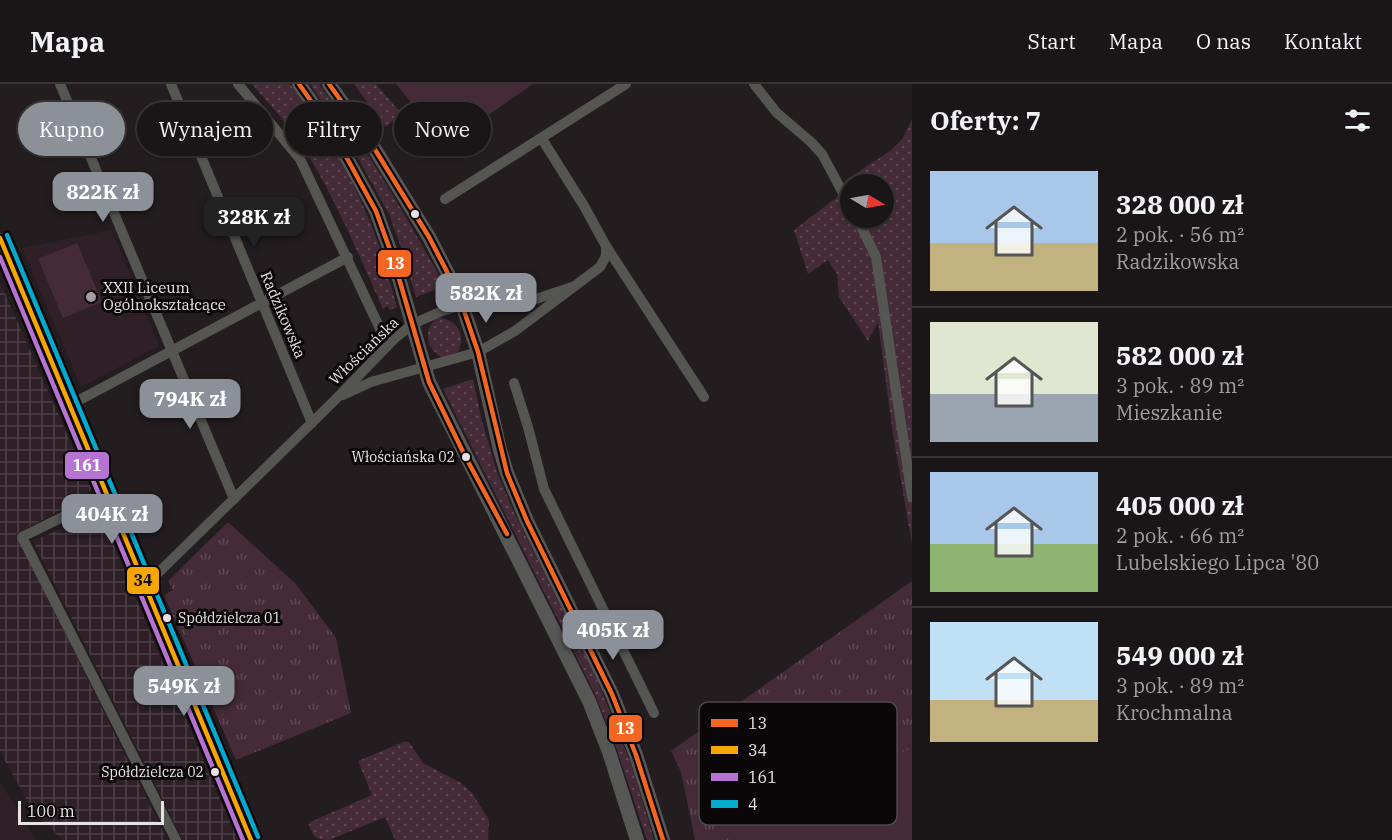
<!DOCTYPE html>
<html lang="pl">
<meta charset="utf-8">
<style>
:root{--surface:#1a1618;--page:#272325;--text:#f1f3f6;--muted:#9f9fa2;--line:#383537;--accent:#8c9099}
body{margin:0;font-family:"IBM Plex Serif",serif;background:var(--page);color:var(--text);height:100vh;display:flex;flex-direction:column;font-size:22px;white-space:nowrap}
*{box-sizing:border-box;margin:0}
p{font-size:20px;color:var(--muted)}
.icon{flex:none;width:33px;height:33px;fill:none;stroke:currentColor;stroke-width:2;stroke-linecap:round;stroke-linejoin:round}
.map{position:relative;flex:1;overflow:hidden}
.details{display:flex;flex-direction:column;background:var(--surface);width:480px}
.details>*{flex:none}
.hud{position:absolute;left:18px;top:18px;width:570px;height:54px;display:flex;gap:12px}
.needle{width:39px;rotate:100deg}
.fabs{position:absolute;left:840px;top:90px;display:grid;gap:12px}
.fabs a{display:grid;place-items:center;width:54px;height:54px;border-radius:50%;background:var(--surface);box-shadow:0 2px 4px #0004,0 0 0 2px var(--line);font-size:30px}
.scale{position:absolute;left:18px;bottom:15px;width:146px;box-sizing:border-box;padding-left:6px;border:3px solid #e9e2e5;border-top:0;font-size:16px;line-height:21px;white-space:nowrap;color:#e9e2e5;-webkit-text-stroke:4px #0b0709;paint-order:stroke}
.price{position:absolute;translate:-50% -51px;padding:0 14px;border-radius:12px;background:var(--accent);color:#fff;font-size:20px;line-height:39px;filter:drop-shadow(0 2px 3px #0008)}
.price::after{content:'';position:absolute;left:50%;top:36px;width:18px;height:14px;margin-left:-9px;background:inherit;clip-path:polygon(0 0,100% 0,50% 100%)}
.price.selected{background:#222;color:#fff}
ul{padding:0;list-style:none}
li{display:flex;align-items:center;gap:18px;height:150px;padding:0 18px}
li+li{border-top:2px solid var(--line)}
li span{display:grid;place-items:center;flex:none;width:168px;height:120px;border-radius:0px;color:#555}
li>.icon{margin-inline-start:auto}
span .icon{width:72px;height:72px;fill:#fffc;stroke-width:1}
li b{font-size:26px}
h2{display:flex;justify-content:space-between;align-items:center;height:72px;padding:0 18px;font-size:26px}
.pill{padding:0 21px;border-radius:27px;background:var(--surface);box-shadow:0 2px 4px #0004,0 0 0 2px var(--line);font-size:21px;line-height:54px}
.pill.selected{background:var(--accent);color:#fff}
header{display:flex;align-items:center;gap:36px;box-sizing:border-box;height:84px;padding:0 30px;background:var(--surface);border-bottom:2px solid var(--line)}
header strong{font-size:28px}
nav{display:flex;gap:33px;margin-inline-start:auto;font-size:21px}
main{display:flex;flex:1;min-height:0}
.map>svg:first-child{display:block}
.built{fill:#2f2028}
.industrial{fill:url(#industrial-grid)}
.grass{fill:url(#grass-dots);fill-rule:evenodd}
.park{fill:url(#park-tufts)}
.pitch{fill:#442b37}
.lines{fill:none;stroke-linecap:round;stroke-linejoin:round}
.minor{stroke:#555552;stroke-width:10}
.secondary{stroke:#575855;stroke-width:14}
.bus-1-casing{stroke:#0b0709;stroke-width:9}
.bus-2-casing{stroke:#0b0709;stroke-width:9}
.bus-3-casing{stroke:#0b0709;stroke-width:9}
.bus-4-casing{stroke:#0b0709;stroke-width:9}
.bus-1{stroke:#f26522;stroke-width:4.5}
.bus-2{stroke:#f7a600;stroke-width:4.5}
.bus-3{stroke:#b673d3;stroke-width:4.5}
.bus-4{stroke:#00a9ce;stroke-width:4.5}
.bus-dot{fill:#e9e2e5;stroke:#0b0709;stroke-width:2}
.poi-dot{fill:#a49da0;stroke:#0b0709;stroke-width:2}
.labels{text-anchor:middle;stroke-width:6;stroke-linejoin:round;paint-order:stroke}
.bus-label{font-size:14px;fill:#e9e2e5;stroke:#0b0709;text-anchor:end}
.poi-label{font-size:15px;fill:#e9e2e5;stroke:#0b0709;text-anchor:start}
.street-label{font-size:15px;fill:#e9e2e5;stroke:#0b0709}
.key{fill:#0b0709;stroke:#4e494b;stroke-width:1.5}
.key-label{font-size:16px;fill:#e9e2e5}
.line-badge{stroke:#0b0709;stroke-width:2}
.badge-label{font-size:16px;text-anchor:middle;font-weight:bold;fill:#fff}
.pale-badge-label{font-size:16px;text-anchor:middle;font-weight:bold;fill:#111}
</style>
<header>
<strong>Mapa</strong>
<nav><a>Start</a><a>Mapa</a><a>O nas</a><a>Kontakt</a></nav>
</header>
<main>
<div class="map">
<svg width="912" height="756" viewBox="0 0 912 756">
<defs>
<pattern id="industrial-grid" width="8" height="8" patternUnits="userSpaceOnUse" patternTransform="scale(1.5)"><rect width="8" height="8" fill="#2f2028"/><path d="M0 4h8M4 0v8" fill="none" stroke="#4d4047"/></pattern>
<pattern id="grass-dots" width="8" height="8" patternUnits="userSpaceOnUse" patternTransform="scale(1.5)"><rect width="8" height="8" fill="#442b37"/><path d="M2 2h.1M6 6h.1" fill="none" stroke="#5f4954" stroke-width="1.8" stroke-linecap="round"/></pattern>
<pattern id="park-tufts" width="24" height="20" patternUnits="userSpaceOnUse" patternTransform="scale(1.5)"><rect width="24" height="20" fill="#442b37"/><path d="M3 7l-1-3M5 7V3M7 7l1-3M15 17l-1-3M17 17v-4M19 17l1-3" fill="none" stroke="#5f4954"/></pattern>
</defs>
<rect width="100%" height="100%" fill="#231d20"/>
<!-- built -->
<g class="built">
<path d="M112,146L159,262L81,303L22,164Z"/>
<path d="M0,698L36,756H0Z"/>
</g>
<!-- industrial -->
<g class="industrial">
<path d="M0,198L91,405L87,412L16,450L167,756H62L31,724L0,667Z"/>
<path d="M100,428L214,702L238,756H183L33,457Z"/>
</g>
<!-- grass -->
<g class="grass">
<path d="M252,0H290C320,41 347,83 367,131C380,160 388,192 397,223L390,226L388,222L383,225C358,169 334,111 301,60C287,39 269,20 252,0Z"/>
<path d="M310,0H319C367,63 406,133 445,202L416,213L403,169L389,130L349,58Z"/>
<path d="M354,0H376L402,30L385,43Z"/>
<path d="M912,35V461L892,344L878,238L868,257L839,213L837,190L828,176L808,190L794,146L837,113L846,96L890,67L903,54ZM850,100H884V134H850Z"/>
<path d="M17,164L51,246L47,247L13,167Z"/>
<path d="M438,234C458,234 468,255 456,270L442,273C426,266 422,243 438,234Z"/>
<path d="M473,295L482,337L497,388L514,428L595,591L633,684L654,756H647L615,660L594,608L443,305Z"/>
<path d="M403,658H409L423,679L461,699L472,709L489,736L488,756H395L385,733L329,756C317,756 313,753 309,741L310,738L372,711L358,677Z"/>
</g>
<!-- park -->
<g class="park">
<path d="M228,438L296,500L336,554L351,629L236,676L164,511L173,506L168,497Z"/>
<path d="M912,497V756H695L681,688L671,667Z"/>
</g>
<!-- pitch -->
<g class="pitch">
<path d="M396,0H533L445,61Z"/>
<path d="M77,159L102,218L63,234L38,175Z"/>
<path d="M231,512L239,535L189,554L180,530Z"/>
<path d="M912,665V756H852L832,687Z"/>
<path d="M824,690L844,756H731L721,720Z"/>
</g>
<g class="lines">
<!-- minor -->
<g class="minor">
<path d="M60,0L234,415"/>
<path d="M171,0L312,339"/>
<path d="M238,0L300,75L383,251"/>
<path d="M754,0L777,29L811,58L822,70L850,122"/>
<path d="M542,55L584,122L606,162L704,313"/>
<path d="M445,115L626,0"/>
<path d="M857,134L876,173L912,413"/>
<path d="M0,154L251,756"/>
<path d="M514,299L528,343L544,405L654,629"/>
<path d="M343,311L371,298L478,268L515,247L600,183L606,172V162"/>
<path d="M70,321L348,173"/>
<path d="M107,411L22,453L176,756"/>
<path d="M144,499L157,490L335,316L395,254L413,240L442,227L463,221L536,215L575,202"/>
</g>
<!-- secondary -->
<g class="secondary">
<path d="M299,0L332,47L376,127L394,177L429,298L589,617L609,668L637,756"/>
<path d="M329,0L371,59L429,153L458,209L478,268L500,366L507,389L527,437L612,610L636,671L663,756"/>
</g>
<!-- bus-1 casing -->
<g class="bus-1-casing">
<g id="bus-1">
<path d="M299,0L332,47L376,127L394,177L429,298L464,370L507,450"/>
<path d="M329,0L371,59L429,153L458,209L478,268L507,389L527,437L612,610L636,671L663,756"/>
</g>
</g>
<!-- bus-2 casing -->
<g class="bus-2-casing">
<path id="bus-2" d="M0,154L251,756"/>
</g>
<!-- bus-3 casing -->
<g class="bus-3-casing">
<path id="bus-3" d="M0,173L243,756"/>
</g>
<!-- bus-4 casing -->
<g class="bus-4-casing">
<path id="bus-4" d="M7,151L258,753"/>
</g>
<!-- bus-1 -->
<use href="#bus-1" class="bus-1"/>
<!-- bus-2 -->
<use href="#bus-2" class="bus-2"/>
<!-- bus-3 -->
<use href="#bus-3" class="bus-3"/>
<!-- bus-4 -->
<use href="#bus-4" class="bus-4"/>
</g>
<!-- markers -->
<g class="bus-dot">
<circle cx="415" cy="130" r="5"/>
<circle cx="466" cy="373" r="5"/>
<circle cx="167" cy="534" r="5"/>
<circle cx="215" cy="688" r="5"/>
</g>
<circle class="poi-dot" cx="91" cy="213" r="6"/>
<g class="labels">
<!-- bus labels -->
<g class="bus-label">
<text x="455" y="378">Włościańska 02</text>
<text x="178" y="539" text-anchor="start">Spółdzielcza 01</text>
<text x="204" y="693">Spółdzielcza 02</text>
</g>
<!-- poi labels -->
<g class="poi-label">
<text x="103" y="209">XXII Liceum<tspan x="103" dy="17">Ogólnokształcące</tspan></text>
</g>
<!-- street labels -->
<g class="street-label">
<text transform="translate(283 231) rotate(67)" y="5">Radzikowska</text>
<text transform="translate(364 267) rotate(-44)" y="5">Włościańska</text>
</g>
</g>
<!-- legend -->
<rect x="699" y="618" width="198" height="123" rx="9" class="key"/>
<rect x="711" y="635" width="27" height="8" fill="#f26522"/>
<rect x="711" y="662" width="27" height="8" fill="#f7a600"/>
<rect x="711" y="689" width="27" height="8" fill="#b673d3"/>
<rect x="711" y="716" width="27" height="8" fill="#00a9ce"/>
<g class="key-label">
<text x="748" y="645">13</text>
<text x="748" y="672">34</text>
<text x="748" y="699">161</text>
<text x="748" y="726">4</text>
</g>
<g class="line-badge">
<rect x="377" y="165" width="35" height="29" rx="6" fill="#f26522"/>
<rect x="64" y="367" width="46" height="29" rx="6" fill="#b673d3"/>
<rect x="126" y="482" width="34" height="29" rx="6" fill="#f7a600"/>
<rect x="608" y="630" width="35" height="29" rx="6" fill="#f26522"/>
</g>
<g class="badge-label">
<text x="395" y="185">13</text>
<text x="87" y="387">161</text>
<text x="625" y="650">13</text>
</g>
<g class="pale-badge-label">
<text x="143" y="502">34</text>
</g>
</svg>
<div class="fabs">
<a><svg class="needle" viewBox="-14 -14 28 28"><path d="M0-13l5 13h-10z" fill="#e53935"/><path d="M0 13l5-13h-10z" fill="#9f9fa2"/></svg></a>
</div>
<div class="scale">100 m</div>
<b class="price" style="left:103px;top:139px">822K zł</b>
<b class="price selected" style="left:254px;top:164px">328K zł</b>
<b class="price" style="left:486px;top:240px">582K zł</b>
<b class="price" style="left:190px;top:346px">794K zł</b>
<b class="price" style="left:112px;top:461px">404K zł</b>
<b class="price" style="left:613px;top:577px">405K zł</b>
<b class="price" style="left:184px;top:633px">549K zł</b>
<div class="hud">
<a class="pill selected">Kupno</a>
<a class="pill">Wynajem</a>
<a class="pill">Filtry</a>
<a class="pill">Nowe</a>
</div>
</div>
<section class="details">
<h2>Oferty: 7<svg class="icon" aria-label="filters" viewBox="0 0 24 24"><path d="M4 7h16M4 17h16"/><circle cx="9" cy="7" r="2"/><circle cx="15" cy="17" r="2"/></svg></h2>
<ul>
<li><span style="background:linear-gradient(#a9c7e8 60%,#c2b280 0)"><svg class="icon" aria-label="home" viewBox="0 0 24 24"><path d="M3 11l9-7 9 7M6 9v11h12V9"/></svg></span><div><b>328 000 zł</b><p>2 pok. · 56 m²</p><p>Radzikowska</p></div></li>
<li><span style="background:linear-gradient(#dfe7d0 60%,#9aa5b1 0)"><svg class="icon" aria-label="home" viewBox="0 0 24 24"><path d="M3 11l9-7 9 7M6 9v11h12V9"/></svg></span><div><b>582 000 zł</b><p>3 pok. · 89 m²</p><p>Mieszkanie</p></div></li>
<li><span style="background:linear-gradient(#a9c7e8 60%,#8fb573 0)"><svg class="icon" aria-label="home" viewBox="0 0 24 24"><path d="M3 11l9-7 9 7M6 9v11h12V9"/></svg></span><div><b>405 000 zł</b><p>2 pok. · 66 m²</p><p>Lubelskiego Lipca '80</p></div></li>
<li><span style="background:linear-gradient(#bfe0f5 65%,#c2b280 0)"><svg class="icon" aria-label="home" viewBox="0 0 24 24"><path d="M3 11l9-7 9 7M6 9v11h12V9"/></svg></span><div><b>549 000 zł</b><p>3 pok. · 89 m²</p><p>Krochmalna</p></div></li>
</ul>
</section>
</main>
